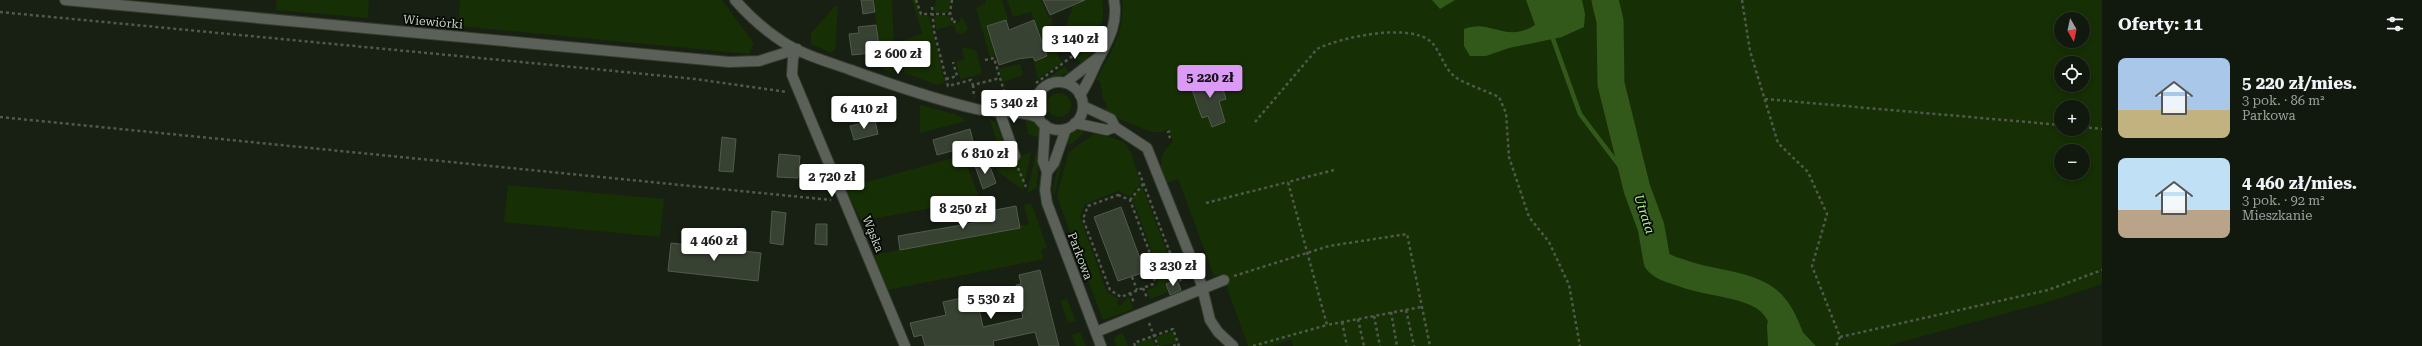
<!DOCTYPE html>
<html lang="pl">
<meta charset="utf-8">
<style>
:root{--surface:#11180e;--page:#1a2117;--text:#f1f3f6;--muted:#9ca09e;--line:#30372e;--accent:#da9af6}
body{margin:0;font-family:"Roboto Serif",serif;background:var(--page);color:var(--text);height:100vh;display:flex;flex-direction:column;font-size:15px;white-space:nowrap}
*{box-sizing:border-box;margin:0}
p{font-size:13px;color:var(--muted)}
.icon{flex:none;width:22px;height:22px;fill:none;stroke:currentColor;stroke-width:2;stroke-linecap:round;stroke-linejoin:round}
.map{position:relative;flex:1;overflow:hidden}
.sheet{display:flex;flex-direction:column;background:var(--surface);width:320px}
.sheet>*{flex:none}
.needle{width:26px;rotate:171deg}
.tools{position:absolute;left:2054px;top:12px;display:grid;gap:8px}
.tools a{display:grid;place-items:center;width:36px;height:36px;border-radius:50%;background:var(--surface);box-shadow:0 2px 6px #0003,0 0 0 1px var(--line);font-size:20px}
.price{position:absolute;translate:-50% -34px;padding:0 9px;border-radius:4px;background:#fff;color:#222;font-size:13px;line-height:26px;filter:drop-shadow(0 1px 2px #0008)}
.price::after{content:'';position:absolute;left:50%;top:24px;width:12px;height:9px;margin-left:-6px;background:inherit;clip-path:polygon(0 0,100% 0,50% 100%)}
.price.current{background:var(--accent);color:#111}
ul{padding:0;list-style:none}
li{display:flex;align-items:center;gap:12px;height:100px;padding:0 16px}
li span{display:grid;place-items:center;flex:none;width:112px;height:80px;border-radius:8px;color:#555}
li>.icon{margin-inline-start:auto}
span .icon{width:48px;height:48px;fill:#fffc;stroke-width:1}
li b{font-size:17px}
h2{display:flex;justify-content:space-between;align-items:center;height:48px;padding:0 16px;font-size:17px}
main{display:flex;flex:1;min-height:0}
.map>svg:first-child{display:block}
.green{fill:#162f04;fill-rule:evenodd}
.water{fill:#325919}
.lines{fill:none;stroke-linecap:round;stroke-linejoin:round}
.stream{stroke:#325919;stroke-width:4.5}
.river{stroke:#325919;stroke-width:27}
.building{fill:#384233;stroke:#515b4c}
.minor-casing{stroke:#343d30;stroke-width:12}
.path{stroke:#51594d;stroke-width:2.5;stroke-dasharray:3 3;stroke-linecap:butt}
.minor{stroke:#5b6059;stroke-width:10}
.labels{text-anchor:middle;stroke-width:3.5;stroke-linejoin:round;paint-order:stroke}
.street-label{font-size:12px;fill:#cdd4cb;stroke:#050904}
.water-label{font-size:13px;font-style:italic;fill:#abf285;stroke:#050904}
</style>
<main>
<div class="map">
<svg width="2102" height="346" viewBox="0 0 2102 346">
<rect width="100%" height="100%" fill="#172013"/>
<!-- green -->
<g class="green">
<path d="M277,0H369L368,18L276,10Z"/>
<path d="M460,0H722L754,43L749,54L458,26Z"/>
<path d="M873,0H892L895,69L891,72L883,69Z"/>
<path d="M912,0H915L920,15L929,16L945,82L937,85L905,73L902,60L903,43L907,39L922,34Z"/>
<path d="M936,0H950L948,13L934,12Z"/>
<path d="M985,0H1002L1008,19L987,26L996,55L990,57L976,8L986,3Z"/>
<path d="M1007,0H1041L1049,18L1051,16C1056,32 1051,48 1062,62L1038,79L1034,62L1048,57L1031,12L1013,17Z"/>
<path d="M1069,0H1102C1108,27 1092,40 1072,55L1063,32L1072,9Z"/>
<path d="M1122,0H2102V284L2048,302L1887,346H1816L1778,306H1770L1767,326L1768,346H1293L1291,340L1272,346H1248L1222,274L1214,276L1178,179L1166,183C1160,163 1157,157 1173,141L1169,129L1162,132H1152L1104,113L1107,105L1103,100L1100,82L1096,80C1110,54 1126,30 1122,0ZM2061,19H2083V41H2061ZM2061,63H2083V85H2061ZM2061,107H2083V129H2061ZM2061,151H2083V173H2061Z"/>
<path d="M835,6H838L835,49L831,53L811,44V33Z"/>
<path d="M934,16H949L952,24L960,22V19L963,18L968,29L965,33L960,34L956,32L954,25L936,30Z"/>
<path d="M1103,34L1093,52L1081,64L1076,58Z"/>
<path d="M962,47L976,50L982,74L960,79L956,62L964,59Z"/>
<path d="M1020,64L1023,75L1003,82L999,69Z"/>
<path d="M1065,66L1069,73L1043,81Z"/>
<circle cx="1059" cy="105" r="12"/>
<path d="M920,105L955,114L967,121L920,133Z"/>
<path d="M989,118L996,123L1011,160L1031,152L1023,190L998,172L990,147L998,144Z"/>
<path d="M1025,118C1035,122 1040,127 1040,138L1028,134Z"/>
<path d="M1081,129H1088L1072,144L1065,143L1071,133Z"/>
<path d="M1096,132L1124,142L1131,153L1141,183L1130,197L1119,191L1085,204L1080,217L1107,292L1119,299L1117,303L1120,306L1129,296L1133,309L1103,320L1057,197L1068,153Z"/>
<path d="M1039,146L1037,187L1027,194L1035,156Z"/>
<path d="M1062,152H1064L1054,198L1053,187Z"/>
<path d="M963,155L980,199L861,221L845,188Z"/>
<path d="M508,185L664,199L660,237L504,222Z"/>
<path d="M1142,186L1177,279L1165,284L1168,292L1150,299L1147,290L1156,286L1160,273L1132,198Z"/>
<path d="M1031,203L1047,247L1041,250L1044,259L888,290L873,255L1019,228V226L1029,224L1024,205Z"/>
<path d="M1067,299L1076,321L1068,323L1060,301Z"/>
<path d="M1172,331L1177,343L1160,346L1156,337Z"/>
<path d="M1080,332L1086,346H1076L1072,335Z"/>
<path d="M1123,333L1128,346H1116L1114,340L1117,335Z"/>
<path d="M1152,338L1155,346H1137L1136,344Z"/>
</g>
<!-- water -->
<g class="water">
<path d="M1432,0H1455L1440,9Z"/>
<path d="M1526,0H1582L1585,14L1584,27L1562,37L1509,48L1486,56H1470L1464,46V29C1491,18 1505,44 1535,25Z"/>
<path d="M1770,306H1778L1816,346H1768L1767,326Z"/>
</g>
<g class="lines">
<!-- stream -->
<path class="stream" d="M1553,39L1580,114L1637,189"/>
<!-- river -->
<path class="river" d="M1605,0L1610,21L1611,84L1637,189L1651,227L1657,261C1663,268 1673,270 1682,273C1708,284 1754,283 1773,305C1783,316 1788,332 1794,346"/>
</g>
<!-- building -->
<g class="building">
<path d="M861,0H873L875,12L863,14Z"/>
<path d="M1043,0H1085L1050,15Z"/>
<path d="M1006,20L1009,30L1034,20L1047,56L1035,61L1033,57L1018,59L999,65L987,26Z"/>
<path d="M876,25L880,52L852,55L849,34L859,33L858,27Z"/>
<path d="M1219,76L1226,99L1219,101L1225,122L1212,127L1208,116L1202,118L1190,84Z"/>
<path d="M875,120L878,134L854,140L850,126Z"/>
<path d="M970,129L974,145L937,155L933,140Z"/>
<path d="M722,137L736,139L733,172L719,171Z"/>
<path d="M779,154L800,156L798,178L777,177Z"/>
<path d="M988,161L996,183L983,189L975,166Z"/>
<path d="M1016,206L1020,228L900,250L898,236L991,220L997,219L995,210Z"/>
<path d="M1121,207L1145,272L1118,281L1094,217Z"/>
<path d="M772,211L786,213L783,245L770,243Z"/>
<path d="M816,224H827V245L815,244Z"/>
<path d="M671,243L761,253L758,281L668,271Z"/>
<path d="M1040,270L1059,346H1039L1035,332L993,341L994,346H925L922,335L914,337L910,323L946,315L943,302L976,295L983,327L1023,318L1016,285L1021,284L1019,275Z"/>
<path d="M1177,280L1181,290L1170,295L1166,284Z"/>
</g>
<g class="lines">
<!-- minor casing -->
<g class="minor-casing">
<g id="minor">
<path d="M65,0L729,62L759,61L797,49"/>
<path d="M735,0C749,16 766,31 783,42C803,55 829,62 851,70C892,85 934,99 976,109C997,114 1019,109 1039,118"/>
<path d="M797,49L793,58L792,75L905,346"/>
<circle cx="1059" cy="106" r="24"/>
<path d="M1065,83L1100,56"/>
<path d="M1080,95C1089,82 1093,69 1100,56C1110,37 1118,22 1114,0"/>
<path d="M1083,106L1111,119L1115,127L1147,148L1201,283L1210,320L1218,332L1233,346"/>
<path d="M999,110L1015,156"/>
<path d="M999,110L1007,103L1038,96"/>
<path d="M1075,123L1107,130L1115,127"/>
<path d="M1045,125L1043,161L1047,172L1045,190L1047,203L1101,346"/>
<path d="M1047,172L1054,163L1066,129"/>
<path d="M1096,332L1224,280"/>
</g>
</g>
<!-- path -->
<g class="path">
<path d="M916,0L921,14H950"/>
<path d="M952,0L950,12L953,23L958,19"/>
<path d="M1742,0L1750,51L1778,143L1808,172L1827,214L1812,266L1840,337L1836,346"/>
<path d="M932,7L934,31L948,86L971,80L973,85L1000,78"/>
<path d="M0,12L594,69L695,79L787,92"/>
<path d="M985,60L994,58L1004,91"/>
<path d="M946,79L957,76L953,62"/>
<path d="M1036,83L1093,41"/>
<path d="M973,85L974,97"/>
<path d="M1765,99L2061,125"/>
<path d="M0,117L831,200"/>
<path d="M1255,122L1317,49C1341,37 1408,23 1430,41C1440,49 1443,67 1454,76C1460,82 1489,92 1499,97L1506,113L1509,157L1529,217L1549,242L1569,285L1580,346"/>
<path d="M2083,127L2102,129"/>
<path d="M1170,131L1168,132L1170,138"/>
<path d="M1018,168L1026,187"/>
<path d="M1334,170L1288,182L1327,325L1421,307"/>
<path d="M1139,172L1182,284"/>
<path d="M1118,195L1130,200L1157,272L1153,284L1121,297L1110,290L1083,219L1088,206Z"/>
<path d="M1130,200L1144,183"/>
<path d="M1206,203L1288,182"/>
<path d="M1234,276L1329,246L1407,234L1430,346"/>
<path d="M1132,277L1137,290"/>
<path d="M1143,288L1147,298"/>
<path d="M1130,293L1134,303"/>
<path d="M1406,310L1414,346"/>
<path d="M1391,312L1397,346"/>
<path d="M1374,316L1380,346"/>
<path d="M1358,319L1364,346"/>
<path d="M1342,322L1347,346"/>
<path d="M1149,323L1158,346"/>
<path d="M1840,337L2048,290L2102,270"/>
<path d="M1135,346L1134,343L1173,329L1179,346"/>
<path d="M1173,346L1179,344"/>
<path d="M1253,346L1327,325"/>
</g>
<!-- minor -->
<use href="#minor" class="minor"/>
</g>
<g class="labels">
<!-- street labels -->
<g class="street-label">
<text transform="translate(433 22) rotate(5)" y="4">Wiewiórki</text>
<text transform="translate(873 234) rotate(68)" y="4">Wąska</text>
<text transform="translate(1080 256) rotate(69)" y="4">Parkowa</text>
</g>
<!-- water labels -->
<g class="water-label">
<text transform="translate(1645 214) rotate(72)" y="5">Utrata</text>
</g>
</g>
</svg>
<div class="tools">
<a><svg class="needle" viewBox="-14 -14 28 28"><path d="M0-13l5 13h-10z" fill="#e53935"/><path d="M0 13l5-13h-10z" fill="#9ca09e"/></svg></a>
<a><svg class="icon" aria-label="locate" viewBox="0 0 24 24"><circle cx="12" cy="12" r="6"/><path d="M12 2v4M12 18v4M2 12h4M18 12h4"/></svg></a>
<a>+</a>
<a>−</a>
</div>
<b class="price" style="left:1075px;top:60px">3 140 zł</b>
<b class="price" style="left:898px;top:75px">2 600 zł</b>
<b class="price current" style="left:1210px;top:99px">5 220 zł</b>
<b class="price" style="left:1014px;top:124px">5 340 zł</b>
<b class="price" style="left:864px;top:130px">6 410 zł</b>
<b class="price" style="left:985px;top:175px">6 810 zł</b>
<b class="price" style="left:832px;top:198px">2 720 zł</b>
<b class="price" style="left:963px;top:230px">8 250 zł</b>
<b class="price" style="left:714px;top:262px">4 460 zł</b>
<b class="price" style="left:1173px;top:287px">3 230 zł</b>
<b class="price" style="left:991px;top:320px">5 530 zł</b>
</div>
<section class="sheet">
<h2>Oferty: 11<svg class="icon" aria-label="filters" viewBox="0 0 24 24"><path d="M4 7h16M4 17h16"/><circle cx="9" cy="7" r="2"/><circle cx="15" cy="17" r="2"/></svg></h2>
<ul>
<li><span style="background:linear-gradient(#a9c7e8 65%,#c2b280 0)"><svg class="icon" aria-label="home" viewBox="0 0 24 24"><path d="M3 11l9-7 9 7M6 9v11h12V9"/></svg></span><div><b>5 220 zł/mies.</b><p>3 pok. · 86 m²</p><p>Parkowa</p></div></li>
<li><span style="background:linear-gradient(#bfe0f5 65%,#b9a48a 0)"><svg class="icon" aria-label="home" viewBox="0 0 24 24"><path d="M3 11l9-7 9 7M6 9v11h12V9"/></svg></span><div><b>4 460 zł/mies.</b><p>3 pok. · 92 m²</p><p>Mieszkanie</p></div></li>
</ul>
</section>
</main>
